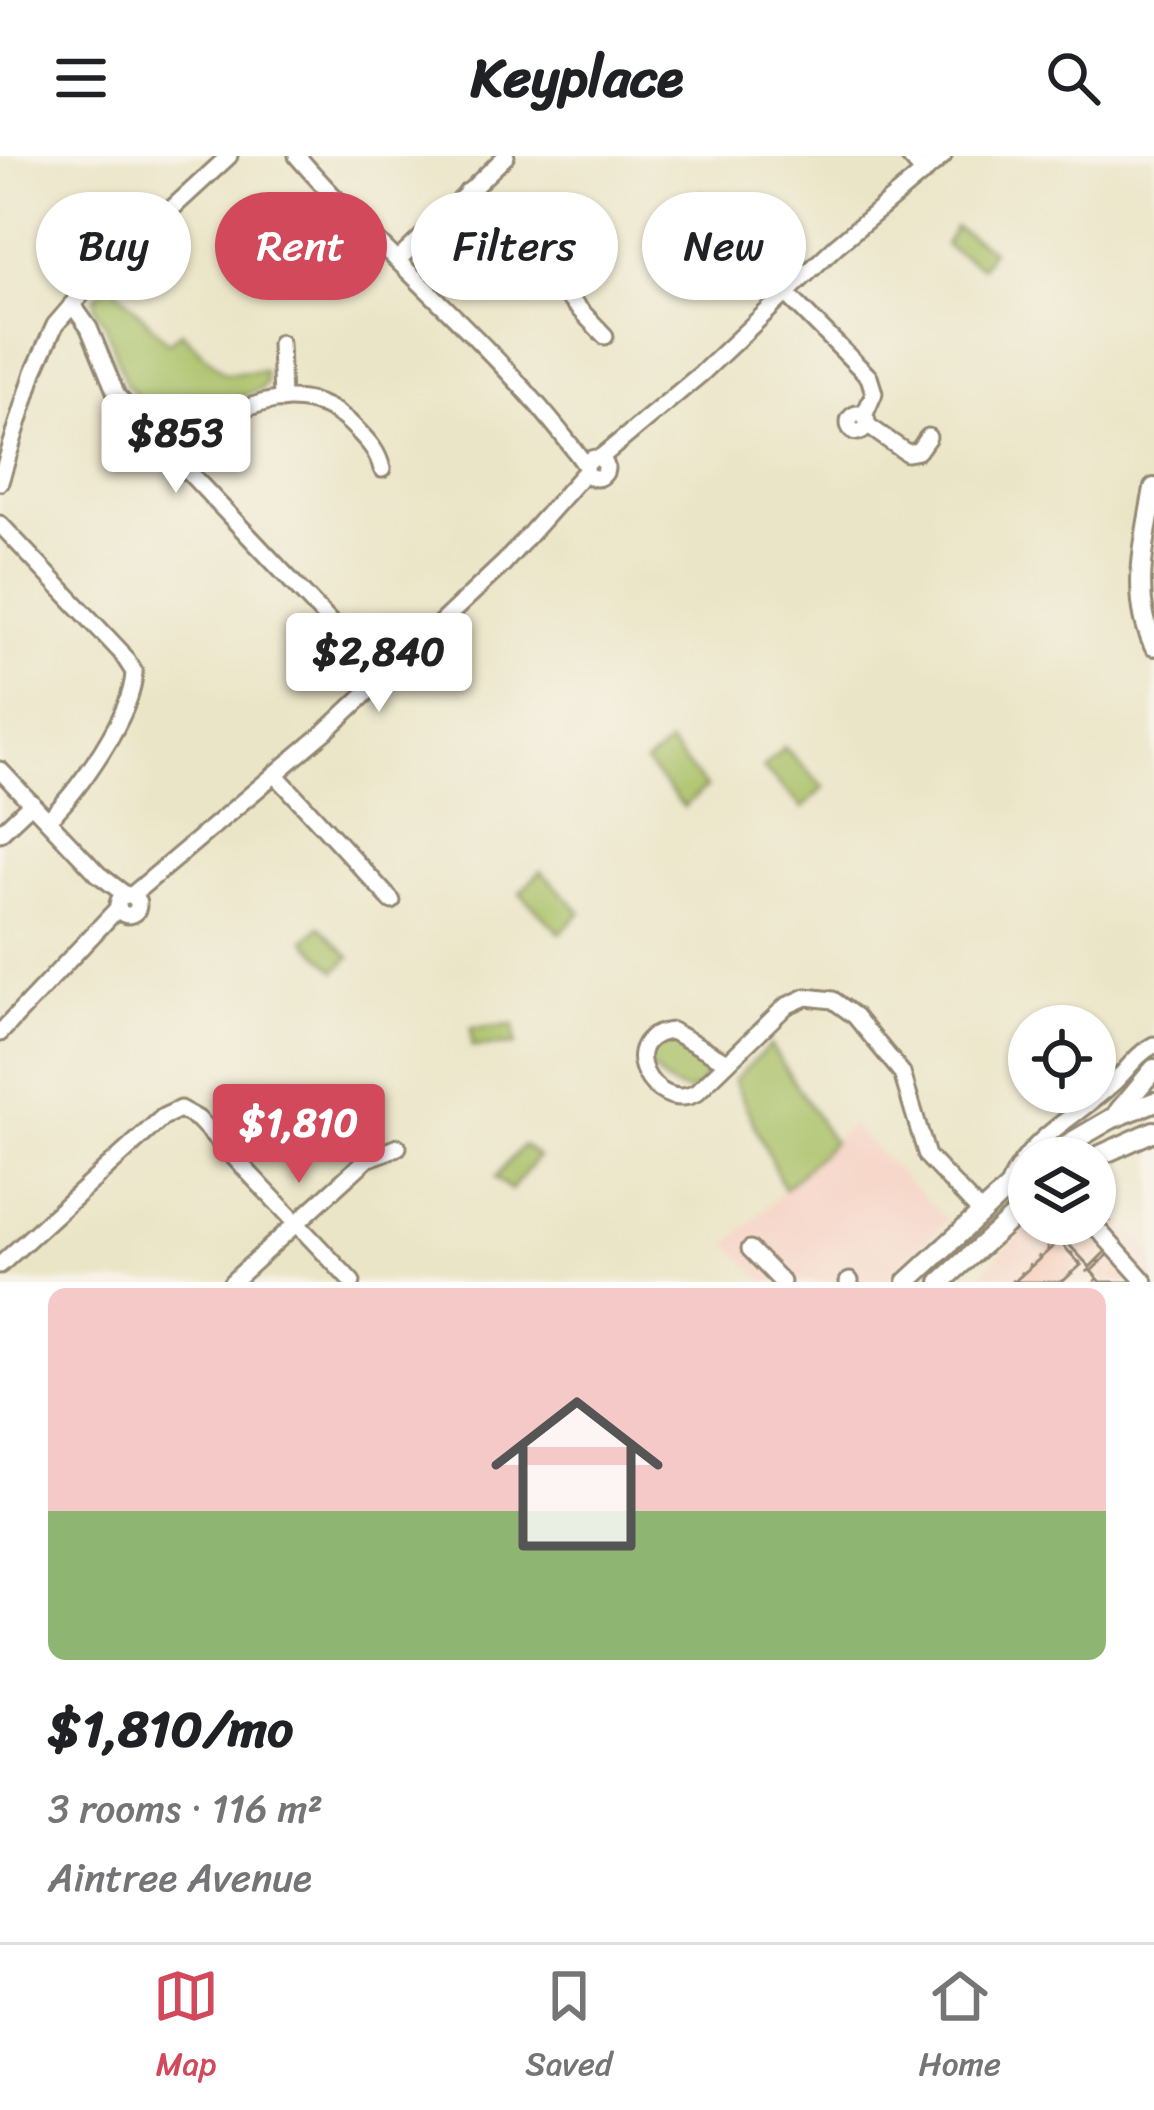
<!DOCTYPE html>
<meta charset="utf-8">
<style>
:root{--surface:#fff;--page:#f6f6f6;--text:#202124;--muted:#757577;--line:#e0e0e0;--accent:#d1495b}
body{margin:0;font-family:Sriracha,sans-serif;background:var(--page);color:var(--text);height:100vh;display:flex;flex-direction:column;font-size:45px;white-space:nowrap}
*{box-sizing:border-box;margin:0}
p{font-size:39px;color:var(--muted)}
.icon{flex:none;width:66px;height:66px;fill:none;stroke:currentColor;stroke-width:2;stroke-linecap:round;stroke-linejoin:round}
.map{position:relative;height:1126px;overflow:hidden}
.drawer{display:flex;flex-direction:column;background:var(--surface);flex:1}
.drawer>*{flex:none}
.hud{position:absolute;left:36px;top:36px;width:1083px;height:108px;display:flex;gap:24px}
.controls{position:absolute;left:1008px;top:849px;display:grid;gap:24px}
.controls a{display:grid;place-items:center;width:108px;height:108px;border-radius:50%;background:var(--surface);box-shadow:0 3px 9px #0004;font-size:60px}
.price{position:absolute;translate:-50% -102px;padding:0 27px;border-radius:12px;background:#fff;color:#222;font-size:39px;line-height:78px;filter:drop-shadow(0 3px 6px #0008)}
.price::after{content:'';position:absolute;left:50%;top:72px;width:36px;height:27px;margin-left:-18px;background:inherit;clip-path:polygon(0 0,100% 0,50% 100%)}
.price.on{background:var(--accent);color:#fff}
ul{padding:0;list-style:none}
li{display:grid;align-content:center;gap:24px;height:636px;padding:0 48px}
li+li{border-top:3px solid var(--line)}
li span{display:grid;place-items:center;height:372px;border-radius:18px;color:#555}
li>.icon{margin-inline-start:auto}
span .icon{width:216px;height:216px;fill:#fffc;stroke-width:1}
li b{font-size:51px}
.tag{padding:0 42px;border-radius:54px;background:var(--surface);box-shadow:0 3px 9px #0004;font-size:42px;line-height:108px}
.tag.on{background:var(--accent);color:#fff}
header{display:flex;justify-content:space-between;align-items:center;height:156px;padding:0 48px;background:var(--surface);font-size:54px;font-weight:700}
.menu{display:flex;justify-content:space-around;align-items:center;height:168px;border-top:3px solid var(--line);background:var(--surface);font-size:33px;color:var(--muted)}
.menu a{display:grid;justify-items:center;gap:6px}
.menu .on{color:var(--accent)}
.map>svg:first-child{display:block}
.built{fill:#f6d2c4}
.green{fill:#a7bf64;stroke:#717441;stroke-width:3}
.building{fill:#f6a88d}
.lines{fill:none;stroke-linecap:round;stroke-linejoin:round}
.minor-casing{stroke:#938872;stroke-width:21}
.major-casing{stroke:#938872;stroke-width:24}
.path{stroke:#938872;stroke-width:3;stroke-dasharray:3 9;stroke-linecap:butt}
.minor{stroke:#fff;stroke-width:15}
.major{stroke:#fff;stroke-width:18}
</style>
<header><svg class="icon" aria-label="menu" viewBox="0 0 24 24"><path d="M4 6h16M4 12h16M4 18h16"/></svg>Keyplace<svg class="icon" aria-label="search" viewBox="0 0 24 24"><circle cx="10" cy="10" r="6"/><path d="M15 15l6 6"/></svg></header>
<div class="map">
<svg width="1154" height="1126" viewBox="0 0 1154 1126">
<rect width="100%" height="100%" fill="#f7f3e8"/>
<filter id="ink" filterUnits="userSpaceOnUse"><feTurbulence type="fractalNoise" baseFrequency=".00833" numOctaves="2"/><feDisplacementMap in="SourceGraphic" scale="24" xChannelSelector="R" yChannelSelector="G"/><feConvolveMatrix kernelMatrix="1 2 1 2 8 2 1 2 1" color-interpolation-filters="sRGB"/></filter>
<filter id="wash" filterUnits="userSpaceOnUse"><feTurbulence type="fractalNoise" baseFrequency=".004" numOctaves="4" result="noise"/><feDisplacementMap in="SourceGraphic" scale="48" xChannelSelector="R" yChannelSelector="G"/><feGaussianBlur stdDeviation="2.7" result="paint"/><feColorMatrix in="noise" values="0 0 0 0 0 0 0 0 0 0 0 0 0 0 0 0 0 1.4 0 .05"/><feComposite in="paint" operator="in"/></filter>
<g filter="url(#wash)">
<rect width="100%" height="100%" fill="#ebe5c7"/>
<!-- built -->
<g class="built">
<path d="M851,969L947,1064L883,1126H765L728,1088Z"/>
<path d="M1095,1040L1154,1098V1126H971L1031,1068H1095Z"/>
</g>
<!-- green -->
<g class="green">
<path d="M955,71L992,94L981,111L945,89Z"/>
<path d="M111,127L168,187L181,176L225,218L264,215L266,227L261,233L215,249L178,275H170L126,228L105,167L95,152V141Z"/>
<path d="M358,472L385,500L372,507L361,522L334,495Z"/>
<path d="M669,588L706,631L684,651L646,608Z"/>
<path d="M784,591L824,631L803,652L763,612Z"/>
<path d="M541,715L581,756L560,777L520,737Z"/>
<path d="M320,770L350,801L336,815L305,784Z"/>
<path d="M514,869L515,889L472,891L471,872Z"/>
<path d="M668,881L706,905C705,954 668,934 648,908L649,895Z"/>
<path d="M770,889L833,986L784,1033L734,924Z"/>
<path d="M523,989L538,1001L511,1034L495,1022Z"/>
</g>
<g id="blocks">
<!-- building -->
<g class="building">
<path d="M1077,1068H1085L1107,1094L1090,1111L1062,1081Z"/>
<path d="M1059,1085L1081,1109L1062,1126H1014Z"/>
<path d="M1110,1097L1136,1126H1101L1091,1115Z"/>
</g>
</g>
</g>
<g filter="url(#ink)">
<use href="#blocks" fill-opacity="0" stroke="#938872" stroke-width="3"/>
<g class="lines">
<!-- minor casing -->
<g class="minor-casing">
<g id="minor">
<path d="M297,0C389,106 504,195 586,310"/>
<path d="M909,0L924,17"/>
<path d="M467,36L605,180"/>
<path d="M704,45L790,134"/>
<path d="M399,103L506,0"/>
<path d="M787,138L869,221L874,237L864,260"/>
<path d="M72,148L89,172L117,240L345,482"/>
<path d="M280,187L282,244"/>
<circle cx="858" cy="267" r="9"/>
<path d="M867,269L907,297L918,295L928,281"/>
<path d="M174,301C224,253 301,213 357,274C369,286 378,296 382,313"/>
<circle cx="596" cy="312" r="10"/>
<path d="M600,302L702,217L836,90L943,0"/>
<path d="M0,326L34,216L55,169L93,125L229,0"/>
<path d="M0,368L121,496L134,516C133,559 78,635 48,664"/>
<path d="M0,614L98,718L126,739"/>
<path d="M275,618L392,745"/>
<path d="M0,677L32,647"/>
<circle cx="128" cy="749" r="10"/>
<path d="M132,739L325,576L504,407L586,315"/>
<path d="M0,877L118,752"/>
<path d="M727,906L672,875C611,881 654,959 696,937L786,850L806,841L833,844L855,860L902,917L927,1000L980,1056"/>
<path d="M1010,1026C1033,979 1075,962 1112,928C1127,915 1136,898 1154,889"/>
<path d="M1093,1068L1145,1126"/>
<path d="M750,1093L782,1126"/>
<path d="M0,1109L163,961L180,953L198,963L352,1126"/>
<path d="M232,1126L367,1003L398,991"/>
<path d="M848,1126L850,1125"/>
</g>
</g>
<!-- major casing -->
<g class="major-casing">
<g id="major">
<path d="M1154,332C1145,385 1130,439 1154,490"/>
<path d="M1119,955L1154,913"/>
<path d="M1044,1002L1111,963L1154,946"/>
<path d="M1094,1002L1154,975"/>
<path d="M907,1126L1029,1013"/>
<path d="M941,1126L1029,1047"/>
</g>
</g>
<!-- path -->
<g class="path">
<path d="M1095,1044L1101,1018"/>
<path d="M1095,1047L1111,1066"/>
<path d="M1055,1078L1097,1126"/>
<path d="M1088,1115L1104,1100"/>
<path d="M1011,1126L1074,1068"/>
<path d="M1061,1126L1081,1108"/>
</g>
<!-- minor -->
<use href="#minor" class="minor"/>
<!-- major -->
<use href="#major" class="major"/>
</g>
</g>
</svg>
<div class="controls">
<a><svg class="icon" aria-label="locate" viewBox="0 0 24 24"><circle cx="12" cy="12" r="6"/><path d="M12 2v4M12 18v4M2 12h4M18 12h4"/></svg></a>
<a><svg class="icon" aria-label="layers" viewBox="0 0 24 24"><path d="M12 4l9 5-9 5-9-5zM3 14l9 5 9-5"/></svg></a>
</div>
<b class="price" style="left:176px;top:340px">$853</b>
<b class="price" style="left:379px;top:559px">$2,840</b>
<b class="price on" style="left:299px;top:1030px">$1,810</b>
<div class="hud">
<a class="tag">Buy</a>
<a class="tag on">Rent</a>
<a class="tag">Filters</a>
<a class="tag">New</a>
</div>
</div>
<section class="drawer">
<ul>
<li><span style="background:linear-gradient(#f6c9c9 60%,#8fb573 0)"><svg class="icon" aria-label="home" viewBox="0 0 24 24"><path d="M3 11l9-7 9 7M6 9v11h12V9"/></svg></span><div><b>$1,810/mo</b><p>3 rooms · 116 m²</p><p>Aintree Avenue</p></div></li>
</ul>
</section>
<nav class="menu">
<a class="on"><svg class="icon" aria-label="map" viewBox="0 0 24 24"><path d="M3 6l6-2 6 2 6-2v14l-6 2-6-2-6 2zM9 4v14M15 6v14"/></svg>Map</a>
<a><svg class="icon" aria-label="saved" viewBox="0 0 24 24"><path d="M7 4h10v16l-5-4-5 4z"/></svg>Saved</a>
<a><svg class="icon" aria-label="home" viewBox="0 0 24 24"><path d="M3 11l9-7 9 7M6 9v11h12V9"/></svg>Home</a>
</nav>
